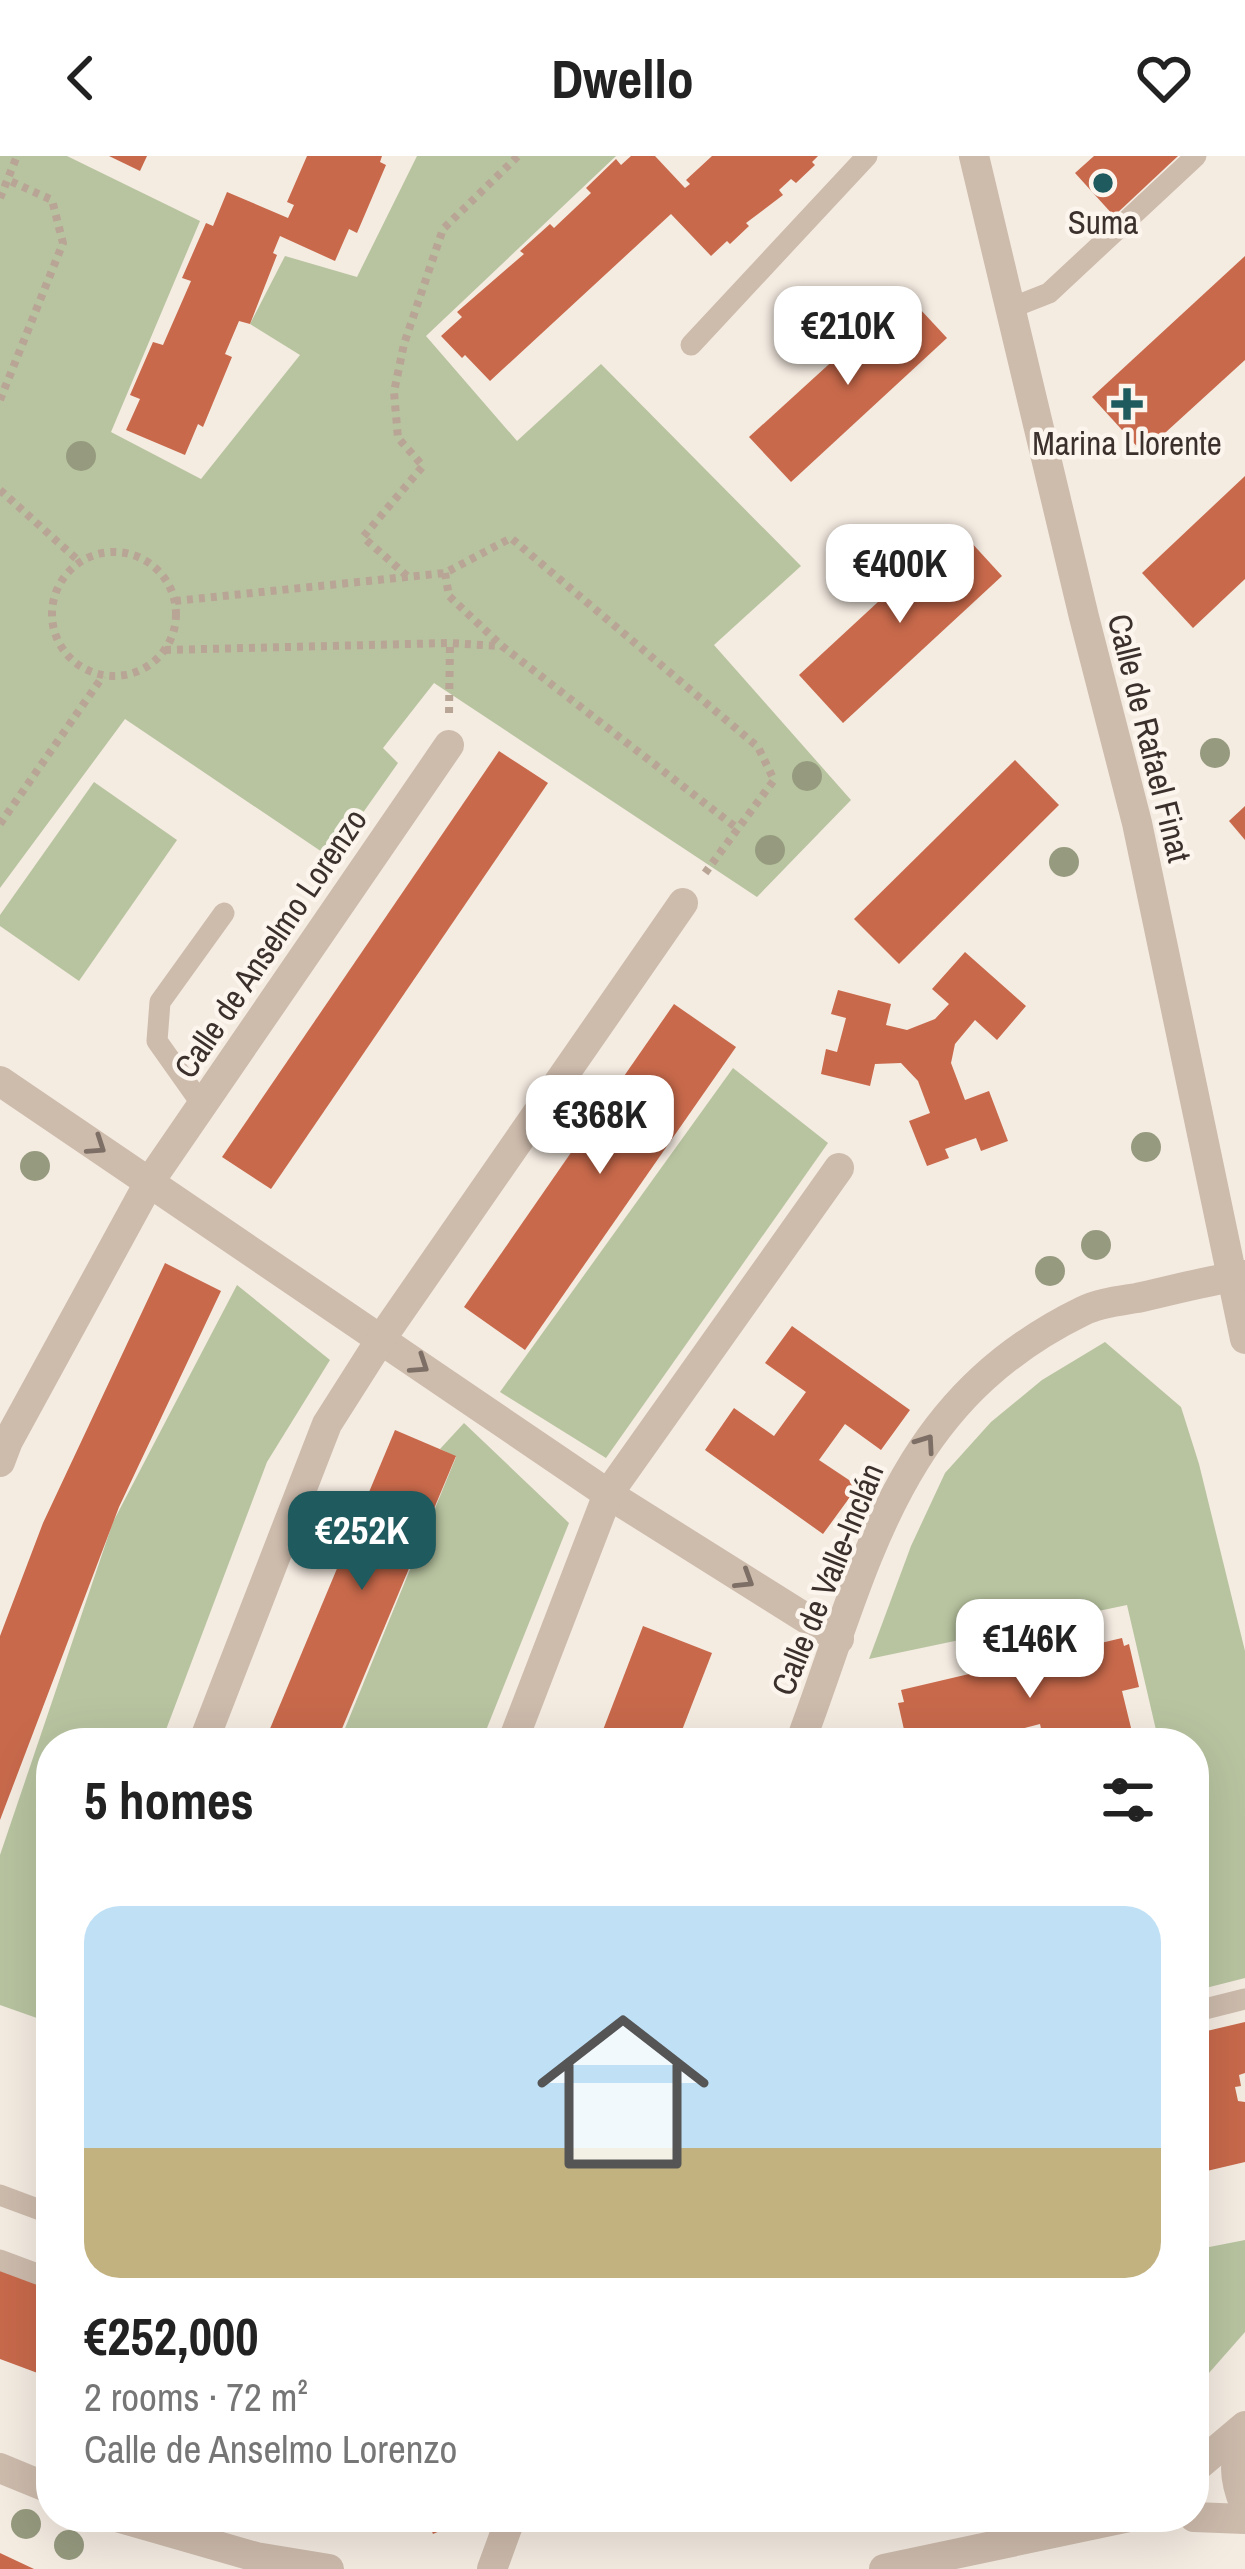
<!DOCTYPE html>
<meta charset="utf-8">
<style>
:root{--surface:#fff;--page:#f6f6f6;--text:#222;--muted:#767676;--accent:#1f5a5e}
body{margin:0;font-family:"Archivo Narrow",sans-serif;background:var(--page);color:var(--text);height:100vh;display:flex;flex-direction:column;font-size:45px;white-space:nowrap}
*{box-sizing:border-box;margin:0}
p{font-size:39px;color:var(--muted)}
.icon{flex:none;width:66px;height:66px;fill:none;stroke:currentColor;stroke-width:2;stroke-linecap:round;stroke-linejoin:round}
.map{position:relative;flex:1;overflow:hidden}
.details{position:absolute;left:36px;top:1572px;width:1173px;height:804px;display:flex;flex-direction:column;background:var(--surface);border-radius:48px;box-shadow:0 12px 48px #0002}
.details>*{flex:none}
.price{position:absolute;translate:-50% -102px;padding:0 27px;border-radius:24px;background:#fff;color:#222;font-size:39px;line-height:78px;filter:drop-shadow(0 3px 6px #0008)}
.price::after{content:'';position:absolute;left:50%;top:72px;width:36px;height:27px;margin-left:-18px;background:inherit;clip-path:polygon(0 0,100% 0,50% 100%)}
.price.active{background:var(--accent);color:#fff}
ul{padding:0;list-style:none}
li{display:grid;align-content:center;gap:24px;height:636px;padding:0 48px}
li span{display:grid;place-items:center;height:372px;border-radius:36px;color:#555}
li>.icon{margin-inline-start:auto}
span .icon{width:216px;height:216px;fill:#fffc;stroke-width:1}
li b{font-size:51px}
h2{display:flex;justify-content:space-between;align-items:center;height:144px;padding:0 48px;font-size:51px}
header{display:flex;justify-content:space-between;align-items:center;height:156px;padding:0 48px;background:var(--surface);font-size:54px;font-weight:700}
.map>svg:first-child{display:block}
.green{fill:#b8c4a0}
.building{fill:#c8694b}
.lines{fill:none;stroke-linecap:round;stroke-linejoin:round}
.path{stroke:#b9a596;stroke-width:8;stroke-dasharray:6 6;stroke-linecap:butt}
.lane{stroke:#cdbbac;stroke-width:21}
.street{stroke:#cdbbac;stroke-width:30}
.tree{fill:#969b7f}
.oneway{stroke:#7d6f65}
.poi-dot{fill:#1f5a5e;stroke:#fbf5ee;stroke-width:4.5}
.labels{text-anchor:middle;stroke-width:9;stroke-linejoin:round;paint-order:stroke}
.poi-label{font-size:33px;fill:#3b302b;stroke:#fbf5ee}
.street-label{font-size:33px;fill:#3b302b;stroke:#fbf5ee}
</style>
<header><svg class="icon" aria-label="back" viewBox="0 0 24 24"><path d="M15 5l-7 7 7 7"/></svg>Dwello<svg class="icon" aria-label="heart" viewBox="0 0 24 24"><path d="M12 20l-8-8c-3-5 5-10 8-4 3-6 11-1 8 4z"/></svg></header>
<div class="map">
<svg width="1245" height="2413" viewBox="0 0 1245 2413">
<rect width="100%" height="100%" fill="#f4ebe1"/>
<!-- green -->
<g class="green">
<path d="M0,0H67L200,65L111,276L201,323L300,199L250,168L285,100L357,121L417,0H616L426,180L517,285L601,208L801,410L714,489L851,644L757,741L434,527L383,592L398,607L331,702L125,563L0,732Z"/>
<path d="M94,626L177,684L79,825L0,770V759Z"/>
<path d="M733,912L828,987L606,1302L500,1236Z"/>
<path d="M237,1129L330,1204L267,1306L161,1587H51V1867L0,1849V1699L113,1366Z"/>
<path d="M1105,1186L1181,1251L1199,1308L1245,1495V1822L1194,1835V1587H1159L1127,1449L869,1503L911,1390L945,1317L991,1266L1042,1224Z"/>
<path d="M464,1267L569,1367L481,1587H339L456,1301L440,1293Z"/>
<path d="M1245,2084V2176L1194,2234V2094Z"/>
</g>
<!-- building -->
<g class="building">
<path d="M109,0H147L140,15Z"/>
<path d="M307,0H382L380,6L386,9L357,77L349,73L335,105L280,80L273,97L277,99L250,168L239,165L225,198L232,201L203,271L198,268L185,299L126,274L140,243L130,239L153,186L163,189L191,125L182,122L206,67L213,70L227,36L288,62L294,49L287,46Z"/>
<path d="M631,0H655L685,32L690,28L686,24L712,0H818L812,6L815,9L796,27L791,23L779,34L783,39L746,67L749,70L730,88L727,85L711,100L671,58L490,225L465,199L462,202L441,180L462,161L457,156L524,98L520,95L550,68L554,72L591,37L586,32L616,3L621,9Z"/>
<path d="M1094,0H1178L1114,60L1075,17Z"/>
<path d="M1245,100V204L1143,297L1092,241Z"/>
<path d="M906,138L947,182L791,326L749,281Z"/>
<path d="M1245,320V423L1193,472L1142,417Z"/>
<path d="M958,372L1002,420L843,567L799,519Z"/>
<path d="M499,595L548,627L271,1033L222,1001Z"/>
<path d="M1015,604L1059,649L899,808L854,763Z"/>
<path d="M1245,650V684L1229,665Z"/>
<path d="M965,796L1026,850L997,884L975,864L955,888L951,907L965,944L989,935L1008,985L981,995L976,982L945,993L949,1002L927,1010L909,965L930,957L918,925L901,907L875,908L870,930L821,918L826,893L837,896L846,862L831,858L838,834L891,848L886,869L907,874L935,863L949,848L932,833Z"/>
<path d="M674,848L736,891L525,1194L464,1151Z"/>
<path d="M165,1107L221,1135L119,1351L0,1664V1480L43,1367Z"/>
<path d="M792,1170L910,1254L881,1294L845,1268L819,1304L858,1330L823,1378L705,1294L734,1252L774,1280L806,1236L765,1207Z"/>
<path d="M395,1274L456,1300L336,1587H264Z"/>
<path d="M643,1470L712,1497L677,1587H598Z"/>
<path d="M1122,1482L1124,1490L1129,1488L1139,1531L1122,1535L1133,1580L1150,1577L1153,1587H1044L1040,1568L1009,1576L1011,1587H907L898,1547L904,1546L901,1534Z"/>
<path d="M1245,1866V1917L1239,1919L1241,1930L1235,1931L1238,1945L1245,1946V2006L1194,2018V1878Z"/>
<path d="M0,2114L51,2133V2222L0,2203Z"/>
<path d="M426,2361H456L458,2367L433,2378Z"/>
<path d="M0,2397L34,2413H0Z"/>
</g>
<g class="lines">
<!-- path -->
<g class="path">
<path d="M0,42L17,0"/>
<path d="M0,244L63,87L52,44L8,24"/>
<path d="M0,334L80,406"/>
<circle cx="114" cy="458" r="62"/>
<path d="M445,417L449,440L502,490L738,673"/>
<path d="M407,420L363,381L423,310L398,282L394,236L404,188L443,73L518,0"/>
<path d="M175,445L445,417L511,382L758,591L774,624L702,721"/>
<path d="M165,494L450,487L499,490"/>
<path d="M449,557L450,487"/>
<path d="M0,668L103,520"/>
</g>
<!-- lane -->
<g class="lane">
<path d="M1011,152L1049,137L1196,0"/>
<path d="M691,189L867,0"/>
<path d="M203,950L157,885L160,846L224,757"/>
<path d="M1201,1854L1245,1843"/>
<path d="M0,2039L51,2058"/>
<path d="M0,2104L51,2123"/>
</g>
<!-- street -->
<g class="street">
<path d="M974,0L1084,461L1137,667L1245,1183"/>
<path d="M0,925L608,1338L839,1483"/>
<path d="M0,1306L8,1285L150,1025L449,589"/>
<path d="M203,1587L327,1268L381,1183L683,747"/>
<path d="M512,1587L608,1338L839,1012"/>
<path d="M800,1587C867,1409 894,1247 1083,1155C1099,1147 1119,1145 1137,1142C1173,1134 1209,1124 1245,1119"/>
<path d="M1245,2275C1233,2304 1233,2321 1245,2350"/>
<path d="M0,2312L51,2333"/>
<path d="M1194,2313L1245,2270"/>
<path d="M117,2361L256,2401L329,2413"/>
<path d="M1194,2361L1245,2363"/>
<path d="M492,2413L511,2361"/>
<path d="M884,2413L1129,2361"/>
</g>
</g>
<!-- trees -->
<g class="tree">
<circle cx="81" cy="300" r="15"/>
<circle cx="1215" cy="597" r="15"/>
<circle cx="807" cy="620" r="15"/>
<circle cx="770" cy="694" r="15"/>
<circle cx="1064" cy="706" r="15"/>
<circle cx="1146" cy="991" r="15"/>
<circle cx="35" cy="1010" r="15"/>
<circle cx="1096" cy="1089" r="15"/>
<circle cx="1050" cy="1115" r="15"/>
<circle cx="26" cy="2368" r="15"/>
<circle cx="69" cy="2389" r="15"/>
</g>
<!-- one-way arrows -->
<defs><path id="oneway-chevron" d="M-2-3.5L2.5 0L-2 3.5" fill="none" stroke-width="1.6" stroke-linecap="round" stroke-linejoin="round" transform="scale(3)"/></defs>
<g class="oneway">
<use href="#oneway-chevron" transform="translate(97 990) rotate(34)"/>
<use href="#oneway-chevron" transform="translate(420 1209) rotate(34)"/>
<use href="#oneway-chevron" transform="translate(926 1287) rotate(-55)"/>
<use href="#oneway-chevron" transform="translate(745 1424) rotate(32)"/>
</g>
<!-- markers -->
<g class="poi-dot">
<circle cx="1103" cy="27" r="12"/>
<path d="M1121 230h12v12h12v12h-12v12h-12v-12h-12v-12h12z"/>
</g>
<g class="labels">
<!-- poi labels -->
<g class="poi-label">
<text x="1103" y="78">Suma</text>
<text x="1127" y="299">Marina Llorente</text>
</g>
<!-- street labels -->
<g class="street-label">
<text transform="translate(1150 582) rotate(76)" y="12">Calle de Rafael Finat</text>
<text transform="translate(270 787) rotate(-56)" y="12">Calle de Anselmo Lorenzo</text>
<text transform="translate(827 1423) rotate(-68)" y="12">Calle de Valle-Inclán</text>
</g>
</g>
</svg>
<b class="price" style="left:848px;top:232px">€210K</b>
<b class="price" style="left:900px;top:470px">€400K</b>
<b class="price" style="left:600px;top:1021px">€368K</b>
<b class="price active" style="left:362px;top:1437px">€252K</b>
<b class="price" style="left:1030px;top:1545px">€146K</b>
<section class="details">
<h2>5 homes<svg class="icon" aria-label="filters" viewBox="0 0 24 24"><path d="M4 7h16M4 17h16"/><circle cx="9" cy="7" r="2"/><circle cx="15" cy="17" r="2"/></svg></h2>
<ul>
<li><span style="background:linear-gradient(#bfe0f5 65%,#c2b280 0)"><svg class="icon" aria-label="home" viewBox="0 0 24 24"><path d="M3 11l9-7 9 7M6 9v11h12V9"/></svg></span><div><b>€252,000</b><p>2 rooms · 72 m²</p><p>Calle de Anselmo Lorenzo</p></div></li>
</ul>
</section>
</div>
